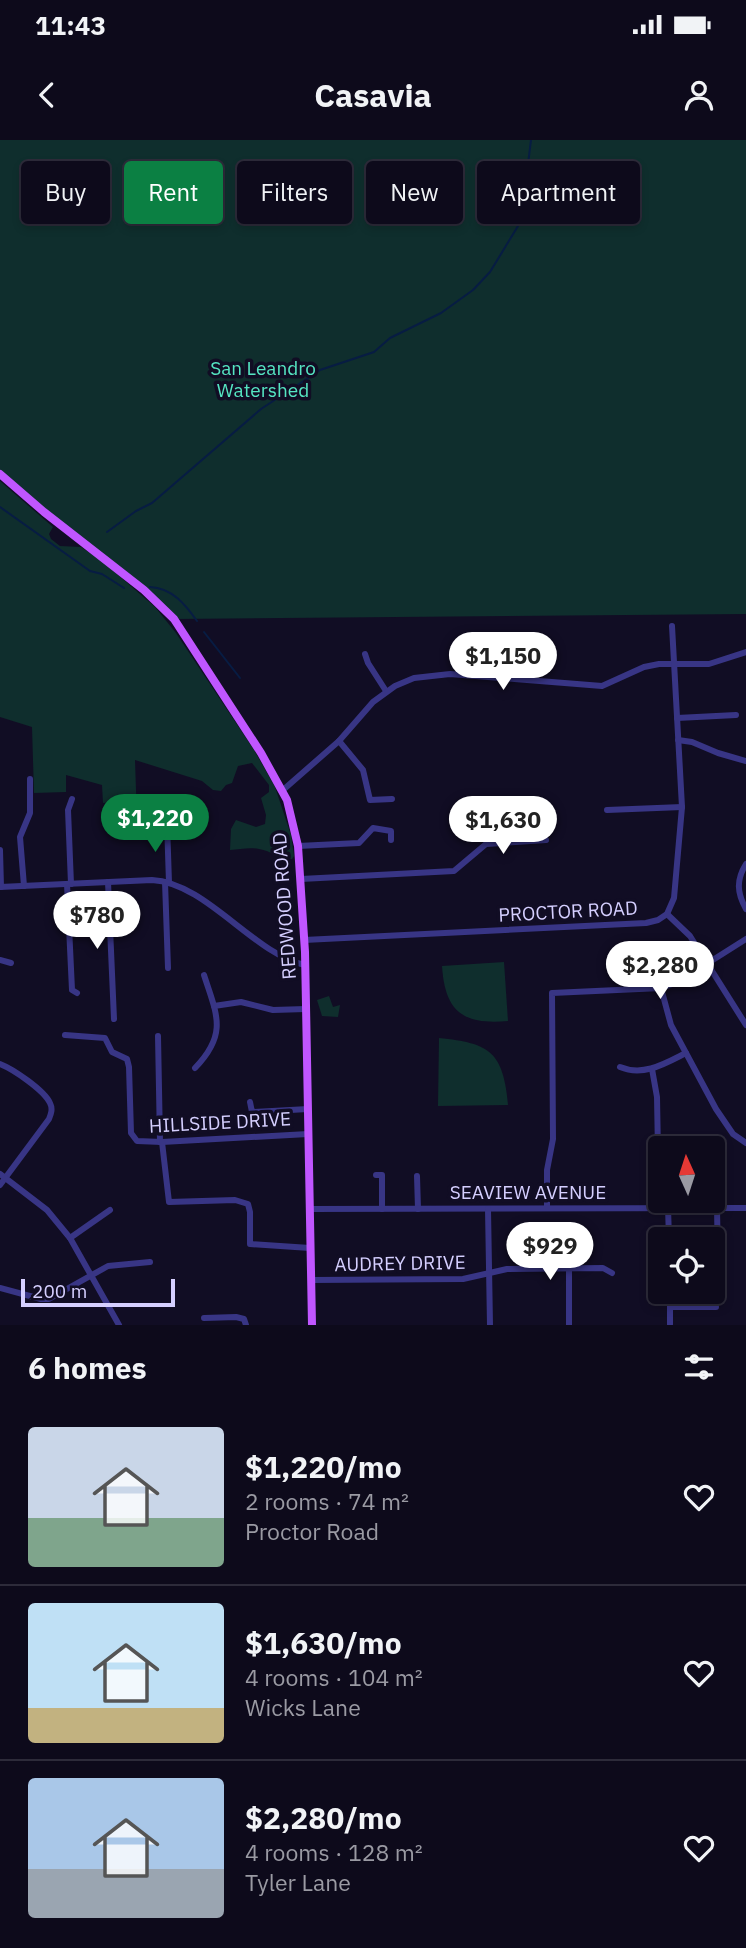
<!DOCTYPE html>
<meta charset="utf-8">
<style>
:root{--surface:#0d0a1b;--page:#161324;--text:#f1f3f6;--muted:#9a9aa3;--line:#2d2b3a;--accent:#0b8043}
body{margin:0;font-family:"IBM Plex Sans",sans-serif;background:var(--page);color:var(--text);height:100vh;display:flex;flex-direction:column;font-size:26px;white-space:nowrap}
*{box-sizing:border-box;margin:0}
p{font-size:23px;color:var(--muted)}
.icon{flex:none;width:38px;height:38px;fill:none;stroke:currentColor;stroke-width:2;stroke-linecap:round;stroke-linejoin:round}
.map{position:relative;height:1185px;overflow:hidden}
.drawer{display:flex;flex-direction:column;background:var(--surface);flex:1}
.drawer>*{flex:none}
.guide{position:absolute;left:21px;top:21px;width:705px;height:63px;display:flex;gap:14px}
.needle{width:46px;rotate:357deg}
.tools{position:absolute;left:648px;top:996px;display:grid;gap:14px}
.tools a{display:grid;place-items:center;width:77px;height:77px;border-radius:7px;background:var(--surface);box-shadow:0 4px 10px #0003,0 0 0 2px var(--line);font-size:35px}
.scale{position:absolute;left:21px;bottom:18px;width:154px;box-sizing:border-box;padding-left:7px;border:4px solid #d5cfff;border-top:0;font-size:19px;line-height:24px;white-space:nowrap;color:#d5cfff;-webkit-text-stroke:5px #110d24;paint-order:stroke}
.price{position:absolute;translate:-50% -60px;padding:0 16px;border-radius:24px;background:#fff;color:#222;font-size:23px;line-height:46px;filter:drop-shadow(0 2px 4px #0008)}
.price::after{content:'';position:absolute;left:50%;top:42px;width:21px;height:16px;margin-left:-10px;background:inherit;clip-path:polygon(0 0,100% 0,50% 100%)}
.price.selected{background:var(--accent);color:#fff}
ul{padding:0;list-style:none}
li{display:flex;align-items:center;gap:21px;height:175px;padding:0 28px}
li+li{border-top:2px solid var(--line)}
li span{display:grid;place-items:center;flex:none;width:196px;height:140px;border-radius:7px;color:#555}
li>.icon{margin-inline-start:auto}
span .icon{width:84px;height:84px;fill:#fffc;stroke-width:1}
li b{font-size:30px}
h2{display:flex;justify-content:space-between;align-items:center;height:84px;padding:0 28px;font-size:30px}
.pill{padding:0 24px;border-radius:7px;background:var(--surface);box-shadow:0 4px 10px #0003,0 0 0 2px var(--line);font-size:24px;line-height:63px}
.pill.selected{background:var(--accent);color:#fff}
.status{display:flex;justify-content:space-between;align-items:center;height:49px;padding:0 35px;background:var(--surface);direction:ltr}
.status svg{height:19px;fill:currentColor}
header{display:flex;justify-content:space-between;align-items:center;height:91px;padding:0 28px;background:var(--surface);font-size:32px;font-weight:800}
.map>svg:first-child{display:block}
.green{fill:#0f2e2d}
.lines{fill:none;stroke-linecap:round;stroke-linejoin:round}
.stream{stroke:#071c43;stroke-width:2}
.minor{stroke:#383585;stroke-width:6}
.major{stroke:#c056ff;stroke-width:8}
.labels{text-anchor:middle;stroke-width:7;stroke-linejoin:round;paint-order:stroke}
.park-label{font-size:19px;fill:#55e5c2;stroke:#110d24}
.street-label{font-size:19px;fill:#d5cfff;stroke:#110d24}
</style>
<div class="status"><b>11:43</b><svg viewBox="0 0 49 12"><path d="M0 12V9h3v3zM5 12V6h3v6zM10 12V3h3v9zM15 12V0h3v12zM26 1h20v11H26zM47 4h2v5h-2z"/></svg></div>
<header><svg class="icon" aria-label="back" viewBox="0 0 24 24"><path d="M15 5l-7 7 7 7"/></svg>Casavia<svg class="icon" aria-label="person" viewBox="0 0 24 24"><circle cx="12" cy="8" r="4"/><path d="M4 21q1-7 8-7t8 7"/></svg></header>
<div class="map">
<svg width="746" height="1185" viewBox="0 0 746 1185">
<rect width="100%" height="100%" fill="#110d24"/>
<!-- green -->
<g class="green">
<path d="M0,0H746V474L174,479L0,334Z"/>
<path d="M0,341L53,387L49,394L51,399L60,406L81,407L102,421L155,467L176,493L254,610L275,647L291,695L294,716L292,719C279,720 272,711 259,709C250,707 240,709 230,710L231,689L236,680L256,687L265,684L266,675L261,658L269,652V645L252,623L238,626L232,643L226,645L221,651L213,650L202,641L135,620L137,680H120V662L103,663L102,645L66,635V652L34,653L32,587L0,577Z"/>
<path d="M504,822L508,881C463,885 445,872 442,826Z"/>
<path d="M329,856L333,867L340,865L338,877L322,876L317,860Z"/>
<path d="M439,898C490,903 503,912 508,965L438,966Z"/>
</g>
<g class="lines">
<!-- stream -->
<g class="stream">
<path d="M0,367L90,431L102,434L124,448"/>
<path d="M107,392L136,371L152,363L261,269L296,246L320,230L374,212L390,198L441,173L473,150L490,132L518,86L522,73L531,0"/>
<path d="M150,447C172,448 185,464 197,481"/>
<path d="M204,492L240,538"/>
</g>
<!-- minor -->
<g class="minor">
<path d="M365,514L368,523L386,551"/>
<path d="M677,578L736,575"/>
<path d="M678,600L692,602L718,613L746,621"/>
<path d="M339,601L363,630L370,660L392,659"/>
<path d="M283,650L339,601L373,562L395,546L414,538L450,534L602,546L644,527L659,524H709L746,512"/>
<path d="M607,670L682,667"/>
<path d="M164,678L167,682L169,743"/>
<path d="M298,706L359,703L373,688L391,691V700"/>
<path d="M0,710L1,747"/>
<path d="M746,724C736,740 737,753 746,769"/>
<path d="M301,739L454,731L486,704L546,700"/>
<path d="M108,742L114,879"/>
<path d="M165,742L168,828"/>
<path d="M67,744L72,850L77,853"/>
<path d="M71,744L68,670L72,659"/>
<path d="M24,746L20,697L30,673V639"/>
<path d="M0,747L152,740C207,743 253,814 305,825"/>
<path d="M667,774L690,796L746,885"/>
<path d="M304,800L646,783L658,780L667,774L674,758L682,667L672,486"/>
<path d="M0,820L11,823"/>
<path d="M661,848L671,885L716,969L733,994L746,1003"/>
<path d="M214,866L241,862L273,870L306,869"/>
<path d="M65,895L105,898L112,912L127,919L129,927L131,993L137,1001L162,1002L308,994"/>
<path d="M158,896L160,1002"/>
<path d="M0,924C13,929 44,950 50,963C53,969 51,974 49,979L0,1045"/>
<path d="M620,927C644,937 666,923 686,913"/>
<path d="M195,928C228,894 217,875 204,835"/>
<path d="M652,929L657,957L659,1068"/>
<path d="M250,962L252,972L308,969"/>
<path d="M162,1002L169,1062L235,1060L248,1064L250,1072V1104L310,1108"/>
<path d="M0,1034L47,1070L70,1098L119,1185"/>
<path d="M376,1035H382V1069"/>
<path d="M417,1036L418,1069"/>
<path d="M668,1067L669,1099"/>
<path d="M547,1068V1030L553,999L552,853L661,848L678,842L746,799"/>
<path d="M717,1068L718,1124"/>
<path d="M310,1069L746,1068"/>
<path d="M488,1069L490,1185"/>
<path d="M70,1098L110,1070"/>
<path d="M569,1128V1185"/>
<path d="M311,1140L463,1139L507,1129L603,1128L612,1133"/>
<path d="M0,1148L41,1159H49L108,1126L150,1122"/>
<path d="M670,1152V1184"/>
<path d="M670,1167H716"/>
<path d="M204,1178L236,1177L244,1179L246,1185"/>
</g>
<!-- major -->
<path class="major" d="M0,334L44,372L144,450L174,479L261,613L287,660L298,706L305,812L312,1185"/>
</g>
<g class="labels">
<!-- park labels -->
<g class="park-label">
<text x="263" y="235">San Leandro<tspan x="263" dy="22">Watershed</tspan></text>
</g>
<!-- street labels -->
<g class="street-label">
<text transform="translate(284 766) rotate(-94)" y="7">REDWOOD ROAD</text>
<text transform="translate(568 771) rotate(-3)" y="7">PROCTOR ROAD</text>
<text transform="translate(220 982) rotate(-3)" y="7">HILLSIDE DRIVE</text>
<text x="528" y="1059">SEAVIEW AVENUE</text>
<text transform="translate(400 1123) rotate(-1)" y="7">AUDREY DRIVE</text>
</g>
</g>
</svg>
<div class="tools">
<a><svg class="needle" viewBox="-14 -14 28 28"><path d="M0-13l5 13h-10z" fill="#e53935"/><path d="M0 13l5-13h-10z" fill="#9a9aa3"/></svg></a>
<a><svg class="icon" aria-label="locate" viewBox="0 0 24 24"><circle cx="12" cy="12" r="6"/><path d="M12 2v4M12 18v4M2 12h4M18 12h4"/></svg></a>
</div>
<div class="scale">200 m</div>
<b class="price" style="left:503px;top:552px">$1,150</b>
<b class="price selected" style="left:155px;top:714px">$1,220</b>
<b class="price" style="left:503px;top:716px">$1,630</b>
<b class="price" style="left:97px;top:811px">$780</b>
<b class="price" style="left:660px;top:861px">$2,280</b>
<b class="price" style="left:550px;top:1142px">$929</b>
<div class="guide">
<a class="pill">Buy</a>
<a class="pill selected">Rent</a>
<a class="pill">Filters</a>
<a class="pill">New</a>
<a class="pill">Apartment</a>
</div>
</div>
<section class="drawer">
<h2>6 homes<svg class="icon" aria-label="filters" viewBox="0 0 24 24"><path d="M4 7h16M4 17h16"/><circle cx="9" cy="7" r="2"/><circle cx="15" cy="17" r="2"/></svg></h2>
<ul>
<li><span style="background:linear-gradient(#c9d6e8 65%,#7fa58c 0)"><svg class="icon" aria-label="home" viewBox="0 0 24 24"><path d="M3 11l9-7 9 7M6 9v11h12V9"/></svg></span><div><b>$1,220/mo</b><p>2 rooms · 74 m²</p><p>Proctor Road</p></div><svg class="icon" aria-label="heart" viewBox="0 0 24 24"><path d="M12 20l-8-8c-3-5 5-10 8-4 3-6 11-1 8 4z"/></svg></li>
<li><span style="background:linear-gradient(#bfe0f5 75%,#c2b280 0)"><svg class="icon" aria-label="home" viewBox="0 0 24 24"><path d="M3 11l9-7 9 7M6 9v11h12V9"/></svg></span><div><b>$1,630/mo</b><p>4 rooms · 104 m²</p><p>Wicks Lane</p></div><svg class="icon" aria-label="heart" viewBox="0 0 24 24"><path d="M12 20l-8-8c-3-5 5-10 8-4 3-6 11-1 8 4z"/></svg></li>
<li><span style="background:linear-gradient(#a9c7e8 65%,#9aa5b1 0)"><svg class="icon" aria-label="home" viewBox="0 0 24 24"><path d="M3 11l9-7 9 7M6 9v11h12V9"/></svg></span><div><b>$2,280/mo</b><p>4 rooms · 128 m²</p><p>Tyler Lane</p></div><svg class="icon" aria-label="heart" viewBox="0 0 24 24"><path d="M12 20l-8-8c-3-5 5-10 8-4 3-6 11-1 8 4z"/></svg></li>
</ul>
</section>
